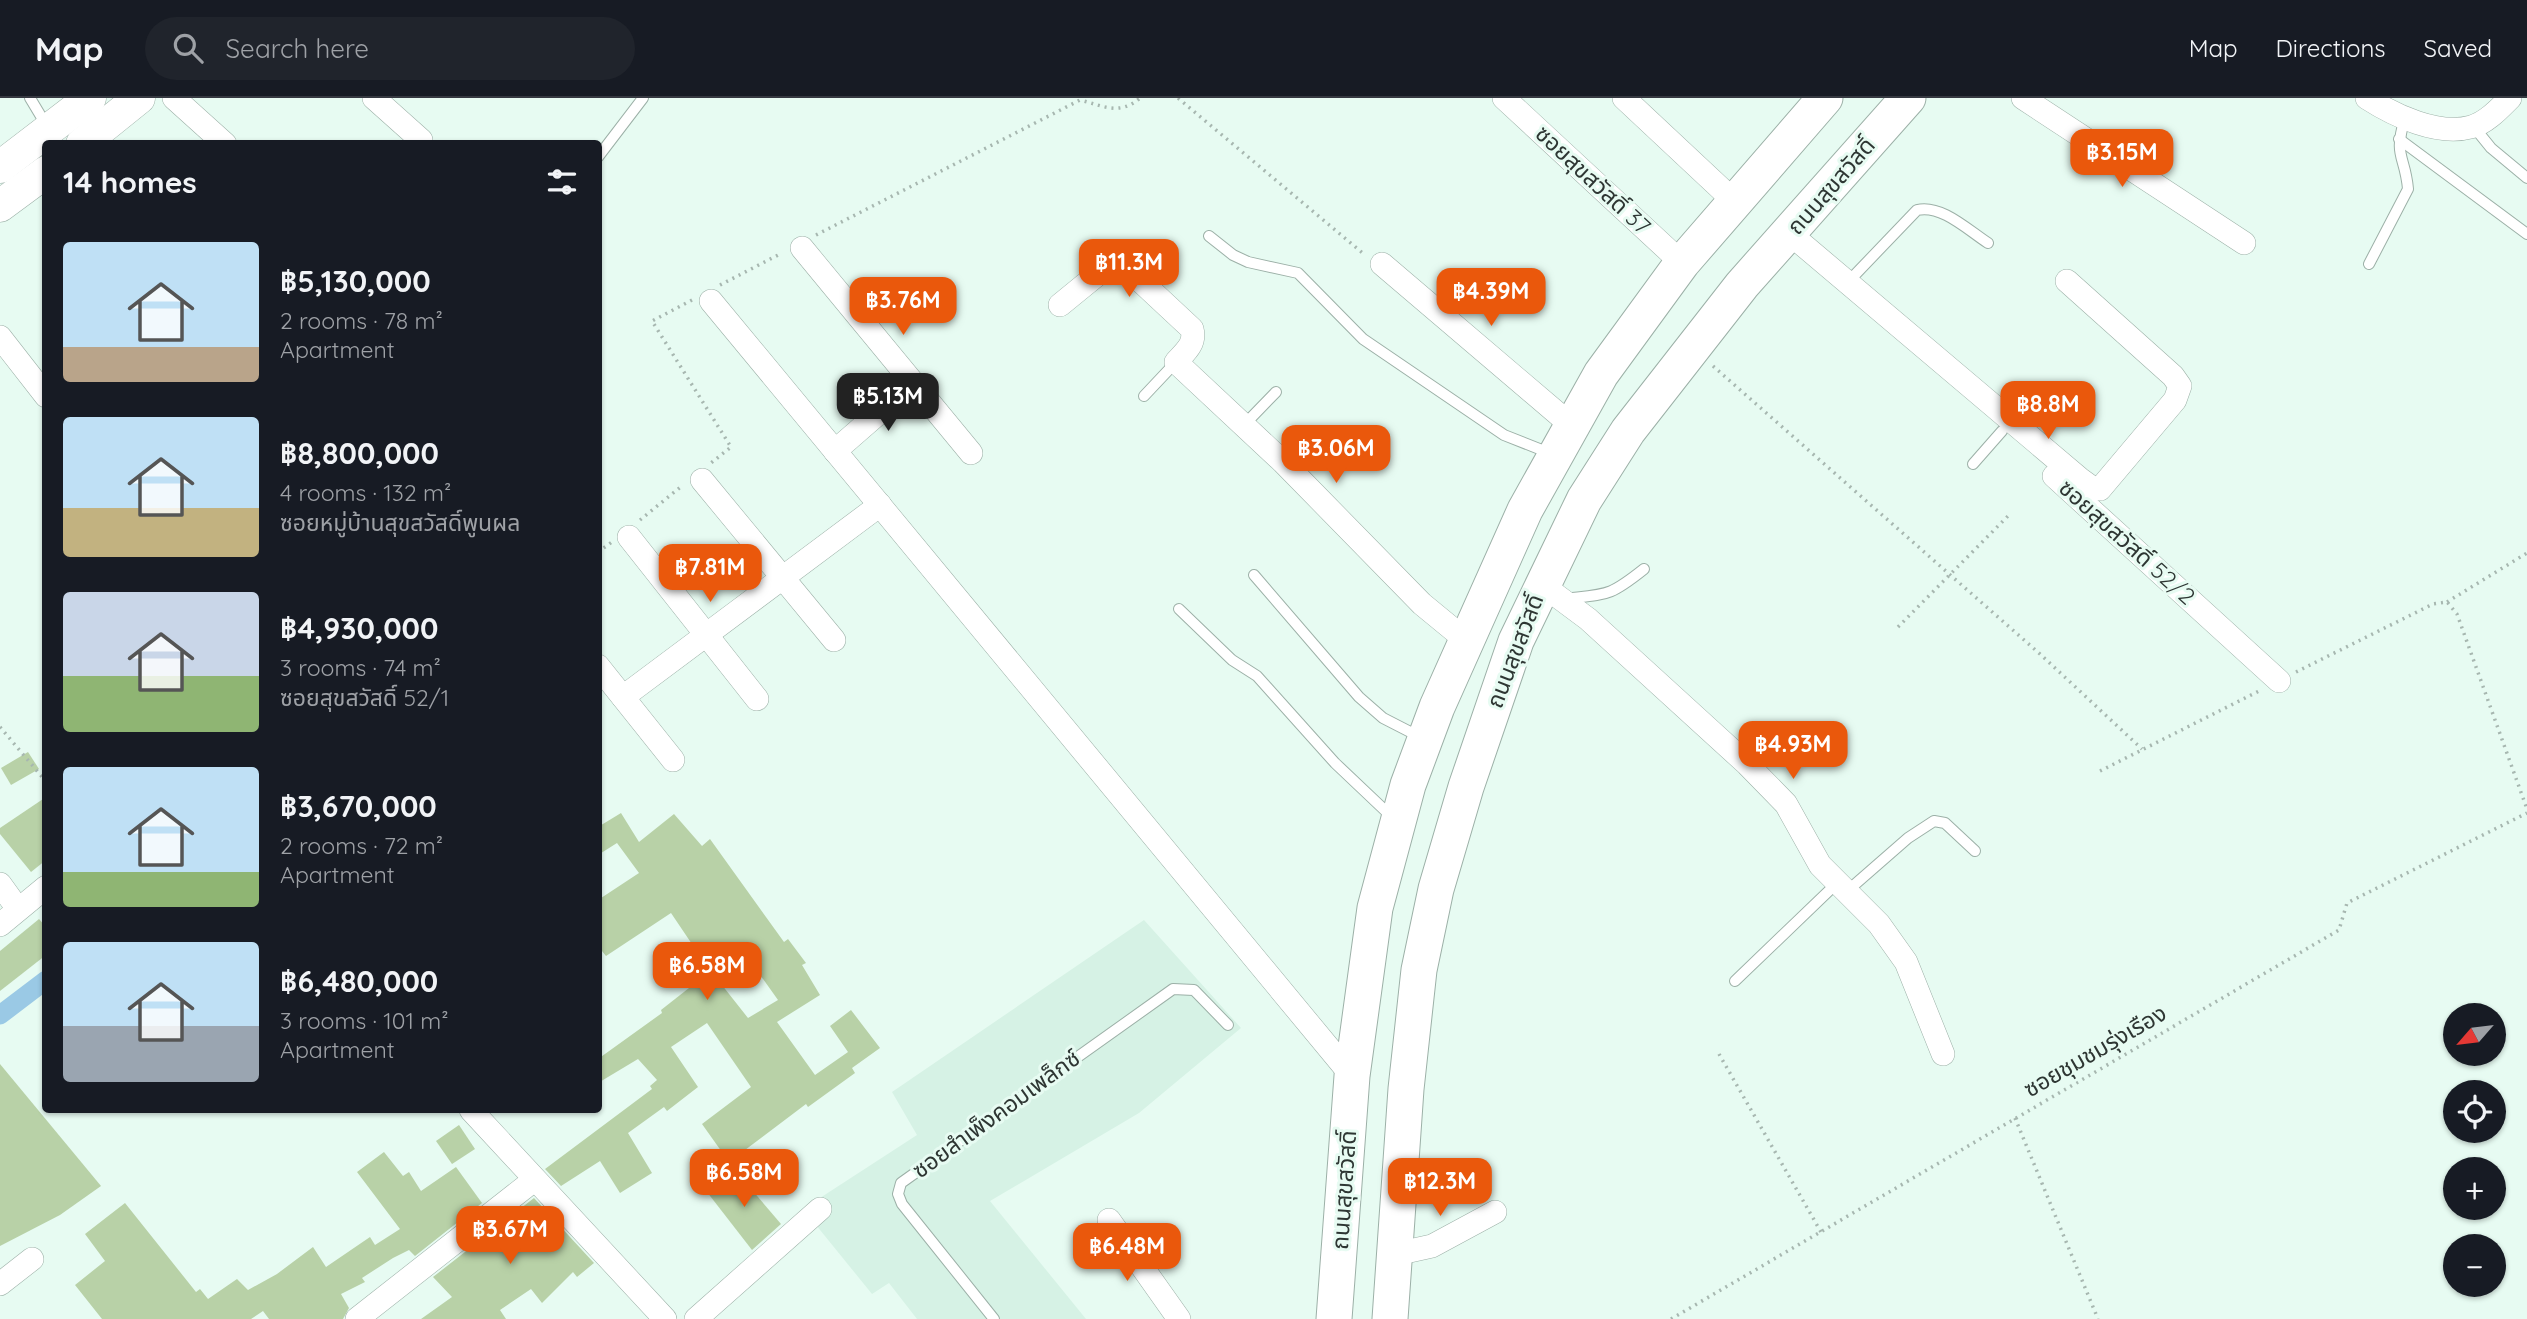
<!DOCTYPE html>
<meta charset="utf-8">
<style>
:root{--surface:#171b24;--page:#20242c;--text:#f1f3f6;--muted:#9ea1a6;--line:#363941;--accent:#ea580c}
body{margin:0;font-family:Quicksand,"Noto Sans Thai",sans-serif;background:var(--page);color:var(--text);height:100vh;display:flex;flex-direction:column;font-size:26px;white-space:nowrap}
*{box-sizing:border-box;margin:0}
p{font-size:23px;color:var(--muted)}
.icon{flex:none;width:38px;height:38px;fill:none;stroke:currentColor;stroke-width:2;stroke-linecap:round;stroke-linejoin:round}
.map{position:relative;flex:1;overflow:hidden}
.side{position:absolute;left:42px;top:42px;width:560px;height:973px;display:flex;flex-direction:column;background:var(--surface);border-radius:7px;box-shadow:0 2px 5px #0004}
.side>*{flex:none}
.needle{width:46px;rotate:242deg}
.tools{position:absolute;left:2443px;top:905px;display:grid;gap:14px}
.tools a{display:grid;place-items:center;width:63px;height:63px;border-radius:50%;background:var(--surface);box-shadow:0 2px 5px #0004;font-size:35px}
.price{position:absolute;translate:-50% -60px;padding:0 16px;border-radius:14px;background:var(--accent);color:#fff;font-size:23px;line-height:46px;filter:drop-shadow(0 2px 4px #0008)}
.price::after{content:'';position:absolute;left:50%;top:42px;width:21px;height:16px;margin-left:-10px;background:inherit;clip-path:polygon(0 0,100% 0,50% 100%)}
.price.active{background:#222;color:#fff}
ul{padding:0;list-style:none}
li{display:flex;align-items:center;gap:21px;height:175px;padding:0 21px}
li span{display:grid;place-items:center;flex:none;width:196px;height:140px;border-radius:7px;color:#555}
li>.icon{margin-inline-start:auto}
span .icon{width:84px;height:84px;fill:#fffc;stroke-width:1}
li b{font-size:30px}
h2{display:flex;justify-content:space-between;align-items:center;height:84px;padding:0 21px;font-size:30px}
header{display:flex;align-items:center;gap:42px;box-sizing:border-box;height:98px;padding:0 35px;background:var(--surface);border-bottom:2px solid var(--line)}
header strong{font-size:33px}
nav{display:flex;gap:38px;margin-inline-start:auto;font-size:24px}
.search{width:490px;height:63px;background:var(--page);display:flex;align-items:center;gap:18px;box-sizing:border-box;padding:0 24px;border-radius:38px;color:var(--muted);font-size:26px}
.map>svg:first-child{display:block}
.built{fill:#d6f2e5}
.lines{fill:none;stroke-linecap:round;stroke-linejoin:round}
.canal{stroke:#9ac9e5;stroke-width:19}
.building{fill:#b8d1a7;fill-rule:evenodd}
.lane-casing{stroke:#9cb0a7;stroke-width:12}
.street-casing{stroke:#9cb0a7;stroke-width:24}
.secondary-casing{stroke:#9cb0a7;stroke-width:33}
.primary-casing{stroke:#9cb0a7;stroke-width:37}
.path{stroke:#a7b7b0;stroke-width:3.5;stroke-dasharray:2 5;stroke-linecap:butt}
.lane{stroke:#fff;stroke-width:10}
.street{stroke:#fff;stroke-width:23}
.secondary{stroke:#fff;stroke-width:32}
.primary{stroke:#fff;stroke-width:35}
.labels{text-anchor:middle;stroke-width:6;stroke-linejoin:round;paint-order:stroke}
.street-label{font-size:23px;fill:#2e3633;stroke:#e7fbf2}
</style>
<header>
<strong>Map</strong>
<div class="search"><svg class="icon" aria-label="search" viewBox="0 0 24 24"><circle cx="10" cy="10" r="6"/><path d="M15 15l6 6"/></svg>Search here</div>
<nav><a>Map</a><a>Directions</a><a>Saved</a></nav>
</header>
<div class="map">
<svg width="2527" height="1221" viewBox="0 0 2527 1221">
<rect width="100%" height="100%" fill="#e7fbf2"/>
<!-- built -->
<path class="built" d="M1144,822L1241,930L1139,1015L990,1103L1086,1221H917L889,1185L872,1196L803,1111L917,1037L892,994Z"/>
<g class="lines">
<!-- canal -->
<path class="canal" d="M0,917L46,882"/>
</g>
<!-- building -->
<g class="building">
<path d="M28,654L39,671L11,687L1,670Z"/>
<path d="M46,699V762L31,774L0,736V730Z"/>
<path d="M621,715L639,744L674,716L702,748L710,741L784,844L788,841L806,865L802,867L820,897L777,924L815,977L848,954L830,928L851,912L880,950L852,970L855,975L808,1009L806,1006L729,1064L702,1026L751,989L707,925L671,949L698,989L667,1013L664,1009L628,1035L652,1075L620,1095L600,1063L561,1088L545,1071L652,991L650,988L657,982L638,961L598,985V961L662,915L661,912L689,890L678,873L700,858L671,815L606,858L598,848V802L639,775L617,745L598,757V729ZM748,860L778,902L748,920L718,882Z"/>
<path d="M39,821L46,829V857L0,893V853Z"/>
<path d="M0,966L101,1088L60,1117L0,1148Z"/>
<path d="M459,1027L475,1051L452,1066L436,1043Z"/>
<path d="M384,1054L403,1078L409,1074L421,1093L456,1069L482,1105L415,1158L409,1152L393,1160L362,1180L365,1184L341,1196L349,1210L343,1221H269L263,1213L251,1221H102L75,1187L105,1163L85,1136L125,1105L196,1194L200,1191L208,1201L237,1181L248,1192L277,1176L313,1149L326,1169L370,1139L375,1147L400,1131L357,1074Z"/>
<path d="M734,1071L781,1126L752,1152L707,1094Z"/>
<path d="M534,1100L594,1165L577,1179L573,1174L542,1205L531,1191L500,1212L506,1221H421L452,1199L433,1179Z"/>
</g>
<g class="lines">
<!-- lane casing -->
<g class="lane-casing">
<g id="lane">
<path d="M30,0L48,30"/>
<path d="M2474,29L2491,50L2527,80"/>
<path d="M2399,41L2527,136"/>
<path d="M598,59L643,0"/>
<path d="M1209,138L1233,157L1248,164L1298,175L1363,241L1504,337L1552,356"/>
<path d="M2369,166L2408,91C2405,57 2393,59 2405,20"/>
<path d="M1848,184L1917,112C1941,106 1968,132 1988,145"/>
<path d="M1144,298L1176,264"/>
<path d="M1244,327L1276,294"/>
<path d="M1973,366L2002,333"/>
<path d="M1254,477L1359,599L1383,620L1422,640"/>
<path d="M1564,501C1607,496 1609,499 1644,471"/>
<path d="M1179,511L1232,562L1257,578L1335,665L1393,720"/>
<path d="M1845,795L1908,740L1934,723L1945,725L1975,753"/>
<path d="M1735,883L1836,786"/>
<path d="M994,1221L902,1106L898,1096L901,1085L1173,891L1194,892L1228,927"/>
</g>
</g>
<!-- street casing -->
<g class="street-casing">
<g id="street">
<path d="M174,0L225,46"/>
<path d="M374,0L421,42"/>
<path d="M1504,0L1682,165"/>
<path d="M1624,0L1734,103"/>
<path d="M2023,0L2244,145"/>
<path d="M2367,0C2395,18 2438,38 2471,29C2486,25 2499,11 2510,0"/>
<path d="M1789,135L2080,381L2091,389L2100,391L2175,302L2180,288L2173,278L2067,183"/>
<path d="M802,150L971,355"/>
<path d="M1382,166L1571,327"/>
<path d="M711,203L1352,978"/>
<path d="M1060,207L1109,167H1122L1132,175L1192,231C1196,246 1185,254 1176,264L1283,364L1422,506L1467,543"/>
<path d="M0,239L46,298"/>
<path d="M835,353L913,285"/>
<path d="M2054,378L2279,583"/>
<path d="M702,382L834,542"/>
<path d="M629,439L757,601"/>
<path d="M1541,486L1588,521L1747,666L1786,706L1820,767L1879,826L1906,864L1943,956"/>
<path d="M598,568L673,662"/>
<path d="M623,599L880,407"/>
<path d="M0,786L18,811"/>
<path d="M0,827L46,789"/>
<path d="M471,1012L665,1221"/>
<path d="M1109,1122L1179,1221"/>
<path d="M1396,1156L1432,1148L1495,1114"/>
<path d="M0,1186L32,1161"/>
<path d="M357,1221L534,1082"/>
<path d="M696,1221L820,1111"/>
</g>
</g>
<!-- secondary casing -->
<g class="secondary-casing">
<g id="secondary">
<path d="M82,46L139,0"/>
<path d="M0,69L90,0"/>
<path d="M0,108L46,74"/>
</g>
</g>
<!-- primary casing -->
<g class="primary-casing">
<g id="primary">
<path d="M1334,1221L1352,978L1375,810L1408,687L1437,609L1525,412L1601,276L1682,165L1825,0"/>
<path d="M1390,1221L1406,991L1419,872L1436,791L1466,689L1516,543L1584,402L1628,333L1742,187L1908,0"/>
</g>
</g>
<!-- path -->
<g class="path">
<path d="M1178,0L1365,157"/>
<path d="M816,137L1080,2C1104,8 1119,18 1140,0"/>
<path d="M720,187L782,155"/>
<path d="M692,202L652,223L731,349L711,365"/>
<path d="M1713,268L2040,556L2142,651"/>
<path d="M640,422L683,387"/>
<path d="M598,454L612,444"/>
<path d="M2447,504L2527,455"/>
<path d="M1898,529L2009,417"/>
<path d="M2296,574L2433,506L2447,504L2457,516L2527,711"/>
<path d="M0,629L43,680"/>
<path d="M2100,673L2261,592"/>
<path d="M1719,956L1821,1134"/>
<path d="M2015,1020L2098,1221"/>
<path d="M1671,1221L2339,832L2347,805L2527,715"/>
</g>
<!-- lane -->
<use href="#lane" class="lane"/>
<!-- street -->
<use href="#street" class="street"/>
<!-- secondary -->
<use href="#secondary" class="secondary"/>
<!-- primary -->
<use href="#primary" class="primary"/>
</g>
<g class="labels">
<!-- street labels -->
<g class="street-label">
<text transform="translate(1593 82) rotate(43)" y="8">ซอยสุขสวัสดิ์ 37</text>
<text transform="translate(1831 88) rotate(-49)" y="8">ถนนสุขสวัสดิ์</text>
<text transform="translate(2127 444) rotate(42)" y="8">ซอยสุขสวัสดิ์ 52/2</text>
<text transform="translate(1515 553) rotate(-69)" y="8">ถนนสุขสวัสดิ์</text>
<text transform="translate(2095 953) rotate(-30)" y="8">ซอยชุมชมรุ่งเรือง</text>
<text transform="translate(996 1016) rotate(-36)" y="8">ซอยสำเพ็งคอมเพล็กซ์</text>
<text transform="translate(1344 1092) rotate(-86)" y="8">ถนนสุขสวัสดิ์</text>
</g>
</g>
</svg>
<div class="tools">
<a><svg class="needle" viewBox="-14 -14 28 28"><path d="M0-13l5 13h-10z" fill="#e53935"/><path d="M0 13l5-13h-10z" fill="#9ea1a6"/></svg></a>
<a><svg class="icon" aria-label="locate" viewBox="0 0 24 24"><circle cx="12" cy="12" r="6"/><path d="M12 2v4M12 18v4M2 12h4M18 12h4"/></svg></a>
<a>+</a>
<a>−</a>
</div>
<b class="price" style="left:2122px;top:91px">฿3.15M</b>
<b class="price" style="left:1129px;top:201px">฿11.3M</b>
<b class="price" style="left:1491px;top:230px">฿4.39M</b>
<b class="price" style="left:903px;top:239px">฿3.76M</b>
<b class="price active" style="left:888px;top:335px">฿5.13M</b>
<b class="price" style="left:2048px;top:343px">฿8.8M</b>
<b class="price" style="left:1336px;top:387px">฿3.06M</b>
<b class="price" style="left:710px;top:506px">฿7.81M</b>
<b class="price" style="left:1793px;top:683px">฿4.93M</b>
<b class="price" style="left:707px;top:904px">฿6.58M</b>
<b class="price" style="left:744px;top:1111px">฿6.58M</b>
<b class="price" style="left:1440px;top:1120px">฿12.3M</b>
<b class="price" style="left:510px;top:1168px">฿3.67M</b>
<b class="price" style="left:1127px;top:1185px">฿6.48M</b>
<section class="side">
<h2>14 homes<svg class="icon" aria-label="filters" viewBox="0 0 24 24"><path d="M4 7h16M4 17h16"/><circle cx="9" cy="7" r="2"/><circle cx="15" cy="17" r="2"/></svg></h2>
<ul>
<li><span style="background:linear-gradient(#bfe0f5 75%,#b9a48a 0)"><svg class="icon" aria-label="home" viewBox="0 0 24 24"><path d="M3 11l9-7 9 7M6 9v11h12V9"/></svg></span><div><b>฿5,130,000</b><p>2 rooms · 78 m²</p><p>Apartment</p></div></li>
<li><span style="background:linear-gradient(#bfe0f5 65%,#c2b280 0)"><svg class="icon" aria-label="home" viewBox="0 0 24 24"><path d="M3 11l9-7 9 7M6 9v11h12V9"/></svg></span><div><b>฿8,800,000</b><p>4 rooms · 132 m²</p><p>ซอยหมู่บ้านสุขสวัสดิ์พูนผล</p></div></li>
<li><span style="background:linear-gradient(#c9d6e8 60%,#8fb573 0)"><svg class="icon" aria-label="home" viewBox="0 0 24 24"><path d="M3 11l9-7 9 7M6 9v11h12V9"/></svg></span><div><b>฿4,930,000</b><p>3 rooms · 74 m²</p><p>ซอยสุขสวัสดิ์ 52/1</p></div></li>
<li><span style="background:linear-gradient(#bfe0f5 75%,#8fb573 0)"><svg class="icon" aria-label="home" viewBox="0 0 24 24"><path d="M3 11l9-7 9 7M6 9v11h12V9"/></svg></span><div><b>฿3,670,000</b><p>2 rooms · 72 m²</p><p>Apartment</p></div></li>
<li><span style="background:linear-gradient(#bfe0f5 60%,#9aa5b1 0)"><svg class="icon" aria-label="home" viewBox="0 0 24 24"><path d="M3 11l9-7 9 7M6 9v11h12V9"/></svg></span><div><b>฿6,480,000</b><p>3 rooms · 101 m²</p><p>Apartment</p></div></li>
</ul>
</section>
</div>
